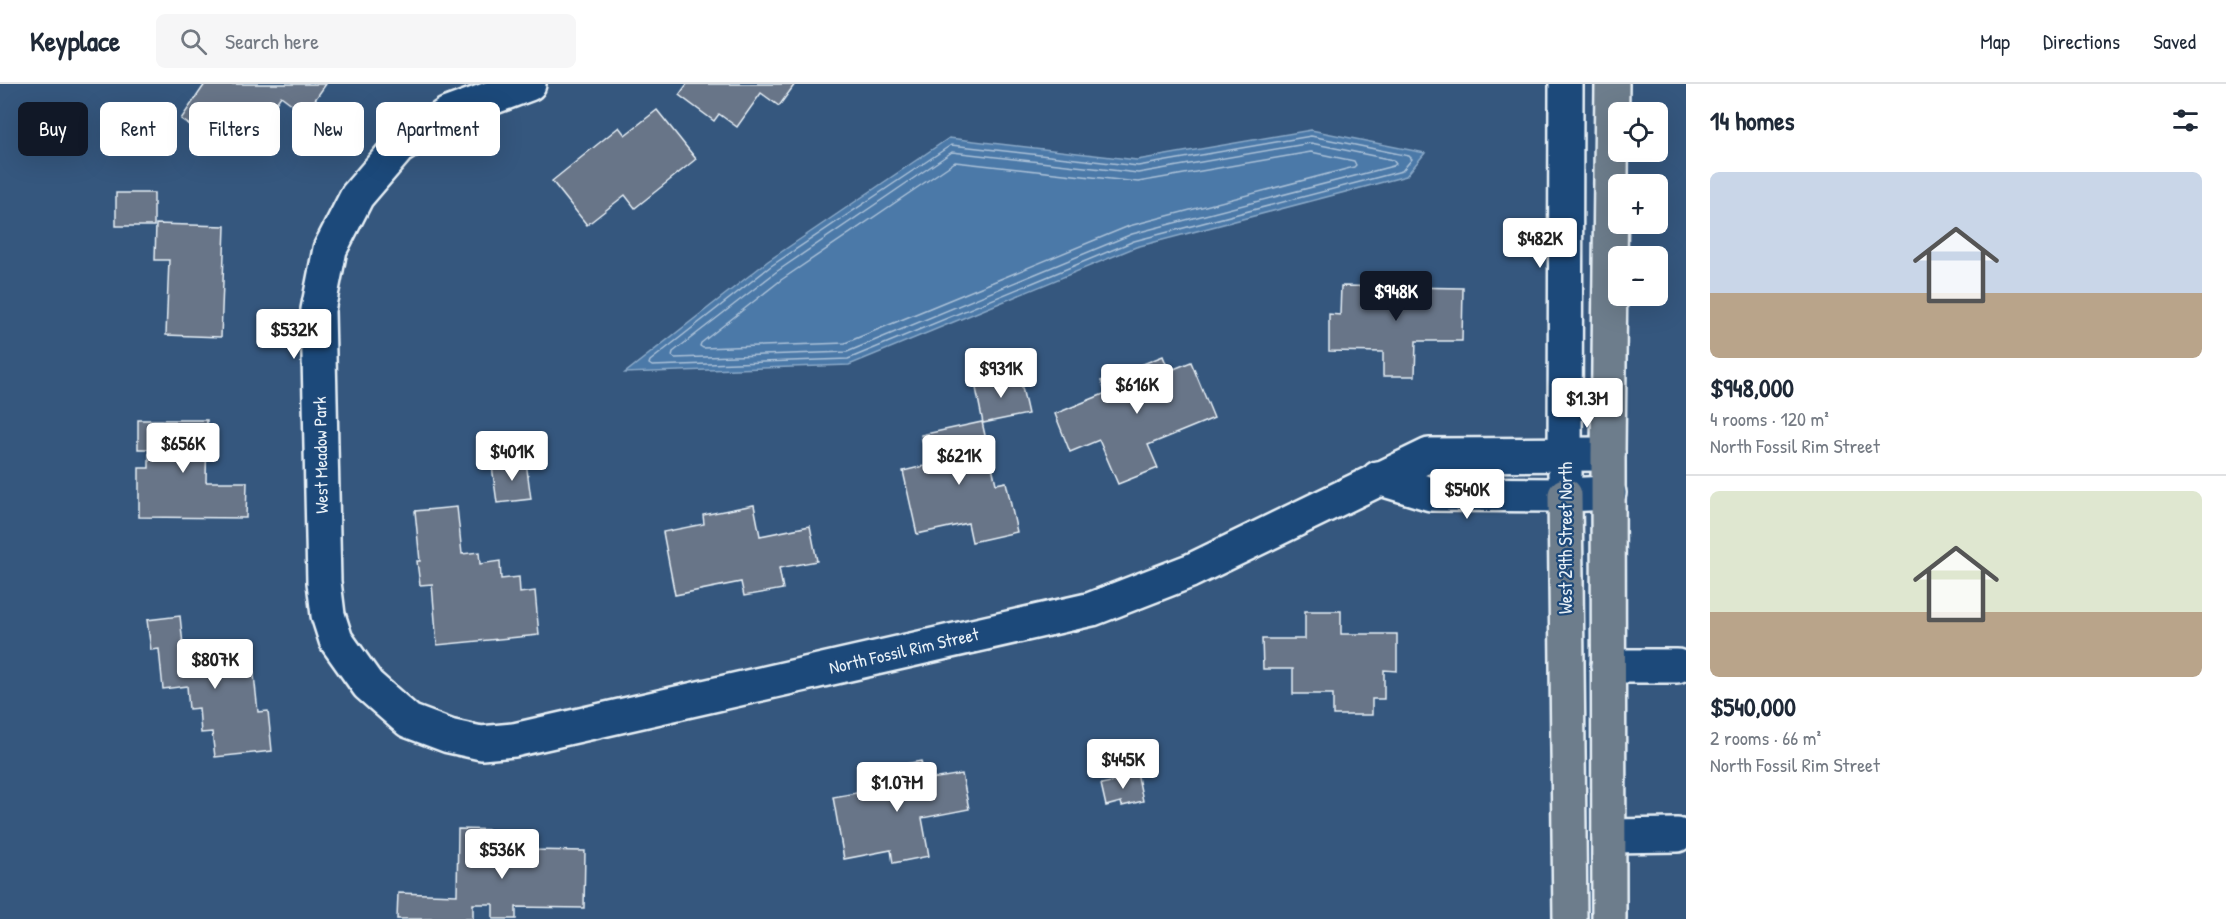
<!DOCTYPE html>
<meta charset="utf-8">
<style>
:root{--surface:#fff;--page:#f6f6f7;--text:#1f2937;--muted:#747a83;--line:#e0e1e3;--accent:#111827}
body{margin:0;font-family:"Patrick Hand",sans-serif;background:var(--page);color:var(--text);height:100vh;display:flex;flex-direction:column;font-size:22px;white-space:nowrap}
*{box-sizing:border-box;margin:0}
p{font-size:20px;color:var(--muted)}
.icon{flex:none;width:33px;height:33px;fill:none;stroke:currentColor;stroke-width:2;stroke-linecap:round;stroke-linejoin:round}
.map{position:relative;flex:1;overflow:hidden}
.side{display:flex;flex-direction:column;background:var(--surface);width:540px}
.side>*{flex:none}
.guide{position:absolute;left:18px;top:18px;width:570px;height:54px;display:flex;gap:12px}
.tools{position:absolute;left:1608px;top:18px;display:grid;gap:12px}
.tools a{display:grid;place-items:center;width:60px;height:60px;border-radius:9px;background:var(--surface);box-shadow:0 6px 24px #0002;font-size:30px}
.price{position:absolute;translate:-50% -51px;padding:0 14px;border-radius:6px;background:#fff;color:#222;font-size:20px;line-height:39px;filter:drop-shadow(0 2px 3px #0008)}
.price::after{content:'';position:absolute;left:50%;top:36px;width:18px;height:14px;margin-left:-9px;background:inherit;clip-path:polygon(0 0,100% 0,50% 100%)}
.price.selected{background:var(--accent);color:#fff}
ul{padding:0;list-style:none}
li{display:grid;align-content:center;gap:12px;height:318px;padding:0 24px}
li+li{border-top:2px solid var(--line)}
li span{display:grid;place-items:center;height:186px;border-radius:9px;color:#555}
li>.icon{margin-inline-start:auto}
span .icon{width:108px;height:108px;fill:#fffc;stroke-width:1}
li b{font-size:26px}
h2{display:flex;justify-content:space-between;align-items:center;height:72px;padding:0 24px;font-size:26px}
.tag{padding:0 21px;border-radius:9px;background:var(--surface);box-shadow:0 6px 24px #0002;font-size:21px;line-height:54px}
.tag.selected{background:var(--accent);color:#fff}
header{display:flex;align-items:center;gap:36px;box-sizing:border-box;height:84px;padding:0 30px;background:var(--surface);border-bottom:2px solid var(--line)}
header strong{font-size:28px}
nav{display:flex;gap:33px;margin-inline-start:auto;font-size:21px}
.search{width:420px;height:54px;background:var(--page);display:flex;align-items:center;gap:15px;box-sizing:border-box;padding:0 21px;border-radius:9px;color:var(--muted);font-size:22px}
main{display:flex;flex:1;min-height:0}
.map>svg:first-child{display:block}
.water{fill:#4c79a8;stroke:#8aa9c8;stroke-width:1.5}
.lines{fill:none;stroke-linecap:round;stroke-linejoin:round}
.shore{stroke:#aac1d8;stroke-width:1.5}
.building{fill:#687488;stroke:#e8f1f8;stroke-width:1.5}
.minor-casing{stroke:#e8f1f8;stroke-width:38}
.major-casing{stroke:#e8f1f8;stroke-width:38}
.minor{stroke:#1f4a7a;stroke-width:33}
.major{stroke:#6d7d8c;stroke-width:33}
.labels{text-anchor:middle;stroke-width:4.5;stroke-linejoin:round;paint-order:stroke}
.street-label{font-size:18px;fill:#e8f1f8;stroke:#1f4a7a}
</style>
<header>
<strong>Keyplace</strong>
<div class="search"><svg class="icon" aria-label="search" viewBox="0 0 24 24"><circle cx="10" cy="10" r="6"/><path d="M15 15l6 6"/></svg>Search here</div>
<nav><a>Map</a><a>Directions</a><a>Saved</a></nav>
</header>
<main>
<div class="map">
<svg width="1686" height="835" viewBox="0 0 1686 835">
<rect width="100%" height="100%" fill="#35577e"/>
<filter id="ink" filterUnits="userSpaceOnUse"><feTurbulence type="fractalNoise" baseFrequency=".0167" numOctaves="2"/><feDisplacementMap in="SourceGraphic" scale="12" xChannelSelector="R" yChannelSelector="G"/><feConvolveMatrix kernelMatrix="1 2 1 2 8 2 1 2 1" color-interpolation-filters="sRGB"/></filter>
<g filter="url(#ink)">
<!-- water -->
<path class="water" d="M1311,46L1425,69L1406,92L1136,163L849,281L625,289L768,177L949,54L1137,76Z"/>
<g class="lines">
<!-- shore -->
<g class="shore">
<path d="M1311,52L1409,72L1412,75L1402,87L1134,157L848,275L652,282L649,280L650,277L771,182L951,61L1138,82Z"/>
<path d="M1311,59L1393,76L1396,80L1393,82L1132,150L847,268L675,274L672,272L673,268L776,188L952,68L1138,89Z"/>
<path d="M1311,68L1354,77L1356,81L1354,83L1129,142L845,259L703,264L700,262L701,259L781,196L955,78L1138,98Z"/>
</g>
</g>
<!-- building -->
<g class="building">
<path d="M205,0H326L305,30L281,12L253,52L247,47L231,69L181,35Z"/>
<path d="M687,0H795L779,22L761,9L737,43L719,30L714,37L679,11Z"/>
<path d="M657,26L696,75L635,124L625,111L587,141L552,97L619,43L625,51Z"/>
<rect x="116" y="109" width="38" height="33"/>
<path d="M156,140L225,142L221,253L166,251L169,176H155Z"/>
<path d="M1341,202L1463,204L1462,257H1416L1415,292H1383V268L1329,267V230L1340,231Z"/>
<path d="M1163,272L1169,287L1191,278L1214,334L1148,361L1158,384L1118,400L1099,356L1070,368L1055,330L1106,309L1101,297Z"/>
<path d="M1019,290L1028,330L983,339L975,299Z"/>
<path d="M138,336H207L206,398H247L246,434L139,433V384H149V365H138Z"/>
<path d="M982,338L996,400L1006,398L1017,448L972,458L968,439L917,450L903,387L928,381L921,351Z"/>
<path d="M526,378L531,415L497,419L492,382Z"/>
<path d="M754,421L760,452L810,442L817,477L779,484L783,505L744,512L741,498L675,511L663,448L704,440L703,431Z"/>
<path d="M457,423L462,470L479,468L480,480L500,477L501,495L519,493L520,509L535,507L539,551L437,561L432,500L420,501L417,477H420L415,427Z"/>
<path d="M1305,527H1341V550H1397V587L1384,586V615H1372V631H1333V610H1293V585H1263L1262,555H1305Z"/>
<path d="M180,532L184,570L251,563L258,628L268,627L272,667L215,673L212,648L201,649L199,624L189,625L187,602L163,605L159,565L151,566L147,536Z"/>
<path d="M921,677L925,696L962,690L969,725L922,734L929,772L893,779L891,766L844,775L833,713L885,704L882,684Z"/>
<path d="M1137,688L1143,717L1122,722L1121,718L1106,722L1101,700L1116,697L1115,693Z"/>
<path d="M458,745L503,746V759H533L532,766L585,767L584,824L516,823V835H493V820H473V835H397L398,809L457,811Z"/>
</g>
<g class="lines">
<!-- minor casing -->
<g class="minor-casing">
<g id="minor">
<path d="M529,0L448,30L398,64L357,112L330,165L318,226L324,498L328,531L336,556L368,601L409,637L449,652L481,659L514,656L1092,525L1190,487L1429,371L1608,370"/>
<path d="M1565,391L1566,0"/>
<path d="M1378,394L1431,410L1565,411L1609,409"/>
<path d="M1608,582H1677"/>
<path d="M1609,752L1677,751"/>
</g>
</g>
<!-- major casing -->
<g class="major-casing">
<g id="major">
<path d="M1565,411L1570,835"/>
<path d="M1609,835L1608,370L1612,0"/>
</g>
</g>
<!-- minor -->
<use href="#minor" class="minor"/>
<!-- major -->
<use href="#major" class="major"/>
</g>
</g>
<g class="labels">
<!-- street labels -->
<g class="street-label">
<text transform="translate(321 371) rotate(-91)" y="6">West Meadow Park</text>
<text transform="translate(1566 454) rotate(-90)" y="6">West 29th Street North</text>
<text transform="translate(904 567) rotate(-13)" y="6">North Fossil Rim Street</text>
</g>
</g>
</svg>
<div class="tools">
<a><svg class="icon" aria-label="locate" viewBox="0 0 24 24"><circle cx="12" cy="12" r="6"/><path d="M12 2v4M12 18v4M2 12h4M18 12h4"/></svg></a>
<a>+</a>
<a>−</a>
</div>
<b class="price" style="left:1540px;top:185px">$482K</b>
<b class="price selected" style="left:1396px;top:238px">$948K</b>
<b class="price" style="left:294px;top:276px">$532K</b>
<b class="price" style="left:1001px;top:315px">$931K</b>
<b class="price" style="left:1137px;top:331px">$616K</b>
<b class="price" style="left:1587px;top:345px">$1.3M</b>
<b class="price" style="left:183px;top:390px">$656K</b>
<b class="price" style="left:512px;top:398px">$401K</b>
<b class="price" style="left:959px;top:402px">$621K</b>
<b class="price" style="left:1467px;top:436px">$540K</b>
<b class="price" style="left:215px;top:606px">$807K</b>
<b class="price" style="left:1123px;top:706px">$445K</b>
<b class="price" style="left:897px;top:729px">$1.07M</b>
<b class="price" style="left:502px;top:796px">$536K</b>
<div class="guide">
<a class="tag selected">Buy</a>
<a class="tag">Rent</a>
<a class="tag">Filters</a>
<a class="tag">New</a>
<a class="tag">Apartment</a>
</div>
</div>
<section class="side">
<h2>14 homes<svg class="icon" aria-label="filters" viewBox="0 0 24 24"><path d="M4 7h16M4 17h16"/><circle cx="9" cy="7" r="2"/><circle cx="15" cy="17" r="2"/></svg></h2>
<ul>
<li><span style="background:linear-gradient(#c9d6e8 65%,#b9a48a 0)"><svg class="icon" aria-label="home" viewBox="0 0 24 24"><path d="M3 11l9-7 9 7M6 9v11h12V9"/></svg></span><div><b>$948,000</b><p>4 rooms · 120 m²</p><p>North Fossil Rim Street</p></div></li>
<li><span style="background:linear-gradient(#dfe7d0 65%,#b9a48a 0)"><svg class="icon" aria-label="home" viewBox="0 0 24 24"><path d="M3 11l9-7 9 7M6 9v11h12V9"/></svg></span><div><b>$540,000</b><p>2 rooms · 66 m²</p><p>North Fossil Rim Street</p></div></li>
</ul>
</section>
</main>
